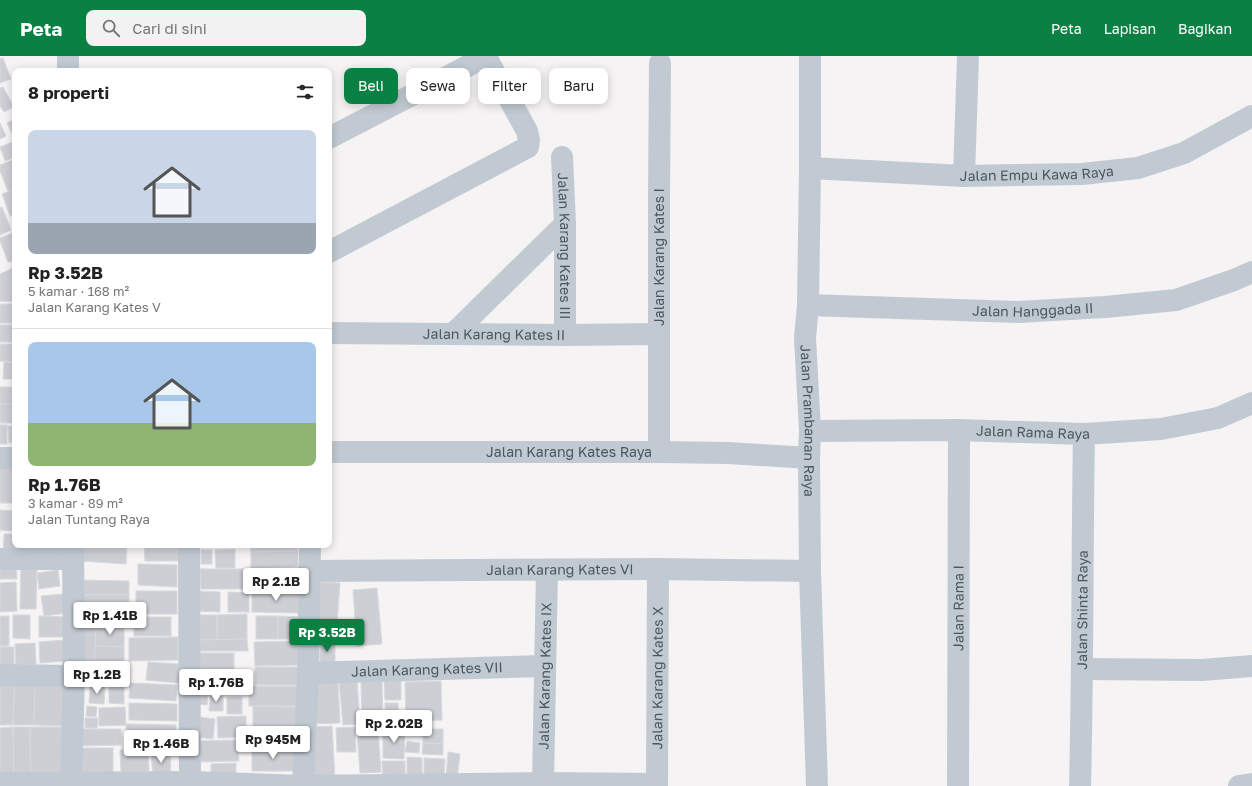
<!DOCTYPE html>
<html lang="id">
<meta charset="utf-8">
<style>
:root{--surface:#fff;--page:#f2f2f2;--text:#222;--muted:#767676;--line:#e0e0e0;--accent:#0b8043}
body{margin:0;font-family:"Golos Text",sans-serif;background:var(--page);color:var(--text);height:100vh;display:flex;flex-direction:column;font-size:15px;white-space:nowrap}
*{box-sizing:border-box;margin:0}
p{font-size:13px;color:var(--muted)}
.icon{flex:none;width:22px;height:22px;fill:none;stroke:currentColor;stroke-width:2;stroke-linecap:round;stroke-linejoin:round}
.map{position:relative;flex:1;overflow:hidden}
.drawer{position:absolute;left:12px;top:12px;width:320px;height:480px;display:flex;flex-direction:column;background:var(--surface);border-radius:8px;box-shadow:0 2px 10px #0003}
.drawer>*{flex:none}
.guide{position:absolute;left:344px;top:12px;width:380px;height:36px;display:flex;gap:8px}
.price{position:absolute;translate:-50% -34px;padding:0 9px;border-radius:4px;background:#fff;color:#222;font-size:13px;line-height:26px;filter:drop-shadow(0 1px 2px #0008)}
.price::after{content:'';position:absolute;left:50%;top:24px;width:12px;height:9px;margin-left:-6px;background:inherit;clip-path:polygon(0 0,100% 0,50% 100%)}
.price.current{background:var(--accent);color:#fff}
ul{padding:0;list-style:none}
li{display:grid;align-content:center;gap:8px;height:212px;padding:0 16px}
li+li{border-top:1px solid var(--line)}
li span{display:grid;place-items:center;height:124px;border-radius:8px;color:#555}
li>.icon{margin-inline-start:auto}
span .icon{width:72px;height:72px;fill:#fffc;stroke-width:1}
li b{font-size:17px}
h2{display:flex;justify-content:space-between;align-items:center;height:48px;padding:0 16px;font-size:17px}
.tag{padding:0 14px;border-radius:8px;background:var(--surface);box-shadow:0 2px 10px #0003;font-size:14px;line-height:36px}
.tag.current{background:var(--accent);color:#fff}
header{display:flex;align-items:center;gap:24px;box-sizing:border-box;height:56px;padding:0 20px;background:var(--accent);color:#fff}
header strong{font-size:19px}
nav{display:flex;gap:22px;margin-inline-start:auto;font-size:14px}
.search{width:280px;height:36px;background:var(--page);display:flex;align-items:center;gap:10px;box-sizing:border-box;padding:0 14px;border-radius:8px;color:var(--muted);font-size:15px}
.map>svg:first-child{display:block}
.building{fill:#cdcfd5;stroke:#d7d9de}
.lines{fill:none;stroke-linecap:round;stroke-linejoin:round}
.minor{stroke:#c1cad2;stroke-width:22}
.labels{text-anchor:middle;stroke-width:3.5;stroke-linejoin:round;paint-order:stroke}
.street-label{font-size:14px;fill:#4a5661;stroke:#fff}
</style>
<header>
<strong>Peta</strong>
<div class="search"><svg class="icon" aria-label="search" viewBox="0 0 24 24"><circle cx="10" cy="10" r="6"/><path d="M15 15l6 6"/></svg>Cari di sini</div>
<nav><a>Peta</a><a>Lapisan</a><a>Bagikan</a></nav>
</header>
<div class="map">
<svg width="1252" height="730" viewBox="0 0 1252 730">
<rect width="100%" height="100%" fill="#f5f3f3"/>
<!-- building -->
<g class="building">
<path d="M3,2L11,23L0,27V3Z"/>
<path d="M3,31L14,51L4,56L0,50V32Z"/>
<path d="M15,63V84L7,67Z"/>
<path d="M0,67L6,80L0,83Z"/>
<path d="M15,85V101L5,105L0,91Z"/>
<path d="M15,103V132L8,135L0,115V109Z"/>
<path d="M15,133V158L10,160L2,138Z"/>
<path d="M2,151L11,174L0,179V152Z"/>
<path d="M15,176V204L8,206L0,185V182Z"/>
<path d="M15,211V246L0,245V218Z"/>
<rect x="0" y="248" width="15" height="19"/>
<rect x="0" y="269" width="15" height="17"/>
<path d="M0,288H15V306L0,305Z"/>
<path d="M4,306L15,307V323H3Z"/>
<rect x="0" y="331" width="15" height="17"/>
<rect x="0" y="348" width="15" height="19"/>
<rect x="0" y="369" width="7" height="19"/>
<path d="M8,370H15V386L9,387Z"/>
<rect x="0" y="408" width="15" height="39"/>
<path d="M0,454L14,455L12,475L0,474Z"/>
<path d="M4,478H15V498H3Z"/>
<rect x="18" y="489" width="17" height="6"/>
<path d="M37,489H51L52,497H37Z"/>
<path d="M82,489H127L126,508L81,505Z"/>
<path d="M144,489H179L180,505H145Z"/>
<rect x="196" y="489" width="50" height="2"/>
<path d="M250,489H297L298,495L251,496Z"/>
<path d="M235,493V512H216L215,494Z"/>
<rect x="201" y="494" width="11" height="14"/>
<path d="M298,495V511L251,513V496Z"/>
<path d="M0,505H16L17,523H0Z"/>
<path d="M21,505H37L36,553H20Z"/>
<path d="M138,508L177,509V531L138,529Z"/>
<path d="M200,513H244V533H201Z"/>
<path d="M58,514L60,530L39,533L37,517Z"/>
<path d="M252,515L300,516L299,536L252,535Z"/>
<path d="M79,524L129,525V539H79Z"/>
<path d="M16,526L17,555L0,556V527Z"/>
<path d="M318,526L340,527L336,581L314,579Z"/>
<path d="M377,532L382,588L357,590L353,534Z"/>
<rect x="136" y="535" width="41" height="23"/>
<path d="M197,535L220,536V556L196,555Z"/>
<path d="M252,535L299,536V557L252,556Z"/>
<path d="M228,536L249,537V556H228Z"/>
<path d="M64,538L67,557L44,560L41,540Z"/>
<path d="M79,539H129V568L79,567Z"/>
<path d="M247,558V583L217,584V559Z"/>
<path d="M13,559H30V583L13,582Z"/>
<rect x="200" y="559" width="17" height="25"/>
<rect x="0" y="560" width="9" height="30"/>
<path d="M39,560L65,561V581H39Z"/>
<rect x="256" y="560" width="22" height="23"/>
<path d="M278,560L299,561V583H278Z"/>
<rect x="134" y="561" width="37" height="19"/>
<path d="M78,569H96L95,616L77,615Z"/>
<path d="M96,569H124V591L95,590Z"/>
<path d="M178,581V604L129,605V582Z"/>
<path d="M247,583L248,595H200V584Z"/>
<path d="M65,584L67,605L40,607L39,586Z"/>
<path d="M320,584L335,585V610H320Z"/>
<path d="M298,585L299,609L255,610L254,586Z"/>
<path d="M35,587L36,608L16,609L15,588Z"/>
<path d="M95,590L124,591V616H95Z"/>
<rect x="0" y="591" width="14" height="20"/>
<rect x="196" y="597" width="38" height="23"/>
<path d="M148,606L179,608L178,627L146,624Z"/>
<rect x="255" y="611" width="44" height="18"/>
<path d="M77,615L124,616V630L77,629Z"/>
<path d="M237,620V634L198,636L197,621Z"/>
<path d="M384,620H401V644H385Z"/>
<path d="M0,622H15L13,669H0Z"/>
<path d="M15,622L35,623L34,669H13Z"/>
<path d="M35,623H65L64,670L34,669Z"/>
<path d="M357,623L360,668L343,669L339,624Z"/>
<path d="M361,625H382L383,664L362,665Z"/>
<path d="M441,625L442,664L406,665L405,626Z"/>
<path d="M338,626L340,667L312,668L310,627Z"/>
<path d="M130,627L177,629L176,645L129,642Z"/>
<path d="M90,630L105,631L104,648L89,647Z"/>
<rect x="249" y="630" width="50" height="20"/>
<path d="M109,631H124V648L109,647Z"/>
<path d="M196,638L208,639L207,649L196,648Z"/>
<path d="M210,639L223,640V655H209Z"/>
<rect x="227" y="641" width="15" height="17"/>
<path d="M129,647L177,648V665L129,664Z"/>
<path d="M385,647H398L399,669L385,670Z"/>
<path d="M87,650L97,651L96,661L86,660Z"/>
<path d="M253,650L299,651V673L253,672Z"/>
<path d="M125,651L126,669L99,670V652Z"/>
<path d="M246,660V681L218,682L217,661Z"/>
<path d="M199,661L215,663L213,683L197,681Z"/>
<path d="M85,662H98L97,672H85Z"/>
<path d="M126,668L176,669V689L126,688Z"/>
<path d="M332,670L335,722L314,723L311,671Z"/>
<path d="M13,671L14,719H0V672Z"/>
<path d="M13,671H30L31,719H14Z"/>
<path d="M30,671H62L63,718L31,719Z"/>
<path d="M355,671L356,696H337L336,672Z"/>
<path d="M77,673H121V689L77,690Z"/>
<path d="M248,673L293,674V692H248Z"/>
<path d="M383,673L405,674L404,703L383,702Z"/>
<path d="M423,673H443V688L423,687Z"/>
<path d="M378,675L381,716L360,717L357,676Z"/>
<path d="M238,684L239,705L198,706V685Z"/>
<path d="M407,685L420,687L419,697L405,696Z"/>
<path d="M423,687L443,688V699L422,698Z"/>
<rect x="81" y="692" width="32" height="27"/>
<path d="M148,693L149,715L121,716L120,694Z"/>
<path d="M252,693L295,694V715H252Z"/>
<path d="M170,694L171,721L153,722L151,695Z"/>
<path d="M448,696L460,698L457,724L446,723Z"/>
<path d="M407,701L422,702V722H407Z"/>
<path d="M424,702L445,703L444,723L424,722Z"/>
<path d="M382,705H405V723H383Z"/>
<path d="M236,707V720L211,721V708Z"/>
</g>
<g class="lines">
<!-- minor -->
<g class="minor">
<path d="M68,0V15"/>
<path id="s1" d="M810,0V112L808,249L805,282L810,375L809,402L810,515L817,730"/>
<path d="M329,82L487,0"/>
<path id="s2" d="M562,101L565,168V279"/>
<path id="s3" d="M810,112L964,120L1082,118L1138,112L1184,97L1252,60"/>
<path d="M964,120L968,0"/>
<path d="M329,196L528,91L529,84L527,75L486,1"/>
<path id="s4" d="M808,249L1019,256L1105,251L1176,244L1234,224L1252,216"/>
<path id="s5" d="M329,277L565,279L659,278"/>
<path d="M454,277L565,168"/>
<path id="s6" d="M810,375L959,374L1084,378L1161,373L1218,362L1252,347"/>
<path id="s7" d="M329,396H659L728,397L809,402"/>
<path id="s8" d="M659,396V140L660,7"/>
<path d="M0,402H15"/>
<path d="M189,489L190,730"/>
<path d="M0,503H73"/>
<path id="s9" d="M309,515L658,513L810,515"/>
<path d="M1083,613L1202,614L1252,610"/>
<path id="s10" d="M308,617L545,610"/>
<path d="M0,619L74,620"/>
<path d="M71,726L74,620L73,489"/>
<path d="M0,727L190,726L303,730L543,727L657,728"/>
<path id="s11" d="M543,727L547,514"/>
<path d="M303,730L308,617L310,489"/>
<path id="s12" d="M657,730L658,513"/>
<path id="s13" d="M958,730L959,374"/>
<path id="s14" d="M1080,730C1083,613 1082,495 1084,378"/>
<path d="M1239,730L1252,728"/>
</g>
</g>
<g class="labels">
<!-- street labels -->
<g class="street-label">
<text dy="5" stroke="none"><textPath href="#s3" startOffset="227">Jalan Empu Kawa Raya</textPath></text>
<text dy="5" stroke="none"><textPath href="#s2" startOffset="89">Jalan Karang Kates III</textPath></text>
<text dy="5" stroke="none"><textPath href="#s8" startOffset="195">Jalan Karang Kates I</textPath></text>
<text dy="5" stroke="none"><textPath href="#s4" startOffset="225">Jalan Hanggada II</textPath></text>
<text dy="5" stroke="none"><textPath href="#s5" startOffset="165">Jalan Karang Kates II</textPath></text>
<text dy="5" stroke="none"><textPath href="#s1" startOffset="365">Jalan Prambanan Raya</textPath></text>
<text dy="5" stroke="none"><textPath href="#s6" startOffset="223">Jalan Rama Raya</textPath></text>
<text dy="5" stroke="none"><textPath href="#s7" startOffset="240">Jalan Karang Kates Raya</textPath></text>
<text dy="5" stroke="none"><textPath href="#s9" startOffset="251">Jalan Karang Kates VI</textPath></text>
<text dy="5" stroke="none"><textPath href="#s13" startOffset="178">Jalan Rama I</textPath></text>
<text dy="5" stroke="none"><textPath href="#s14" startOffset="176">Jalan Shinta Raya</textPath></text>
<text dy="5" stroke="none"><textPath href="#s10" startOffset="119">Jalan Karang Kates VII</textPath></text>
<text dy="5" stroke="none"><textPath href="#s11" startOffset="107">Jalan Karang Kates IX</textPath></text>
<text dy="5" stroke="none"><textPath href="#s12" startOffset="108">Jalan Karang Kates X</textPath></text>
</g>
</g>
</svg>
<b class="price" style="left:276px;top:546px">Rp 2.1B</b>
<b class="price" style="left:110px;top:580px">Rp 1.41B</b>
<b class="price current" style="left:327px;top:597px">Rp 3.52B</b>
<b class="price" style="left:97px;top:639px">Rp 1.2B</b>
<b class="price" style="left:216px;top:647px">Rp 1.76B</b>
<b class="price" style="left:394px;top:688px">Rp 2.02B</b>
<b class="price" style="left:273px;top:704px">Rp 945M</b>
<b class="price" style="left:161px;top:708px">Rp 1.46B</b>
<div class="guide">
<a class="tag current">Beli</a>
<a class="tag">Sewa</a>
<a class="tag">Filter</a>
<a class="tag">Baru</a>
</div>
<section class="drawer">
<h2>8 properti<svg class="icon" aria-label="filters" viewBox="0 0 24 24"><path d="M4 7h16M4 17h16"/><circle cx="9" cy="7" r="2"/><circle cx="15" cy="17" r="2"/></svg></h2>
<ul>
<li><span style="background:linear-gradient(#c9d6e8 75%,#9aa5b1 0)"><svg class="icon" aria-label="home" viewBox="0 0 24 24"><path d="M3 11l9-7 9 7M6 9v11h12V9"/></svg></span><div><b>Rp 3.52B</b><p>5 kamar · 168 m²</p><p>Jalan Karang Kates V</p></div></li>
<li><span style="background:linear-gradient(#a9c7e8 65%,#8fb573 0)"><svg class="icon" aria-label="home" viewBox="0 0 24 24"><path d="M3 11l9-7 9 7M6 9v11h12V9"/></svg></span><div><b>Rp 1.76B</b><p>3 kamar · 89 m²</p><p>Jalan Tuntang Raya</p></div></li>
</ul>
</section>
</div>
